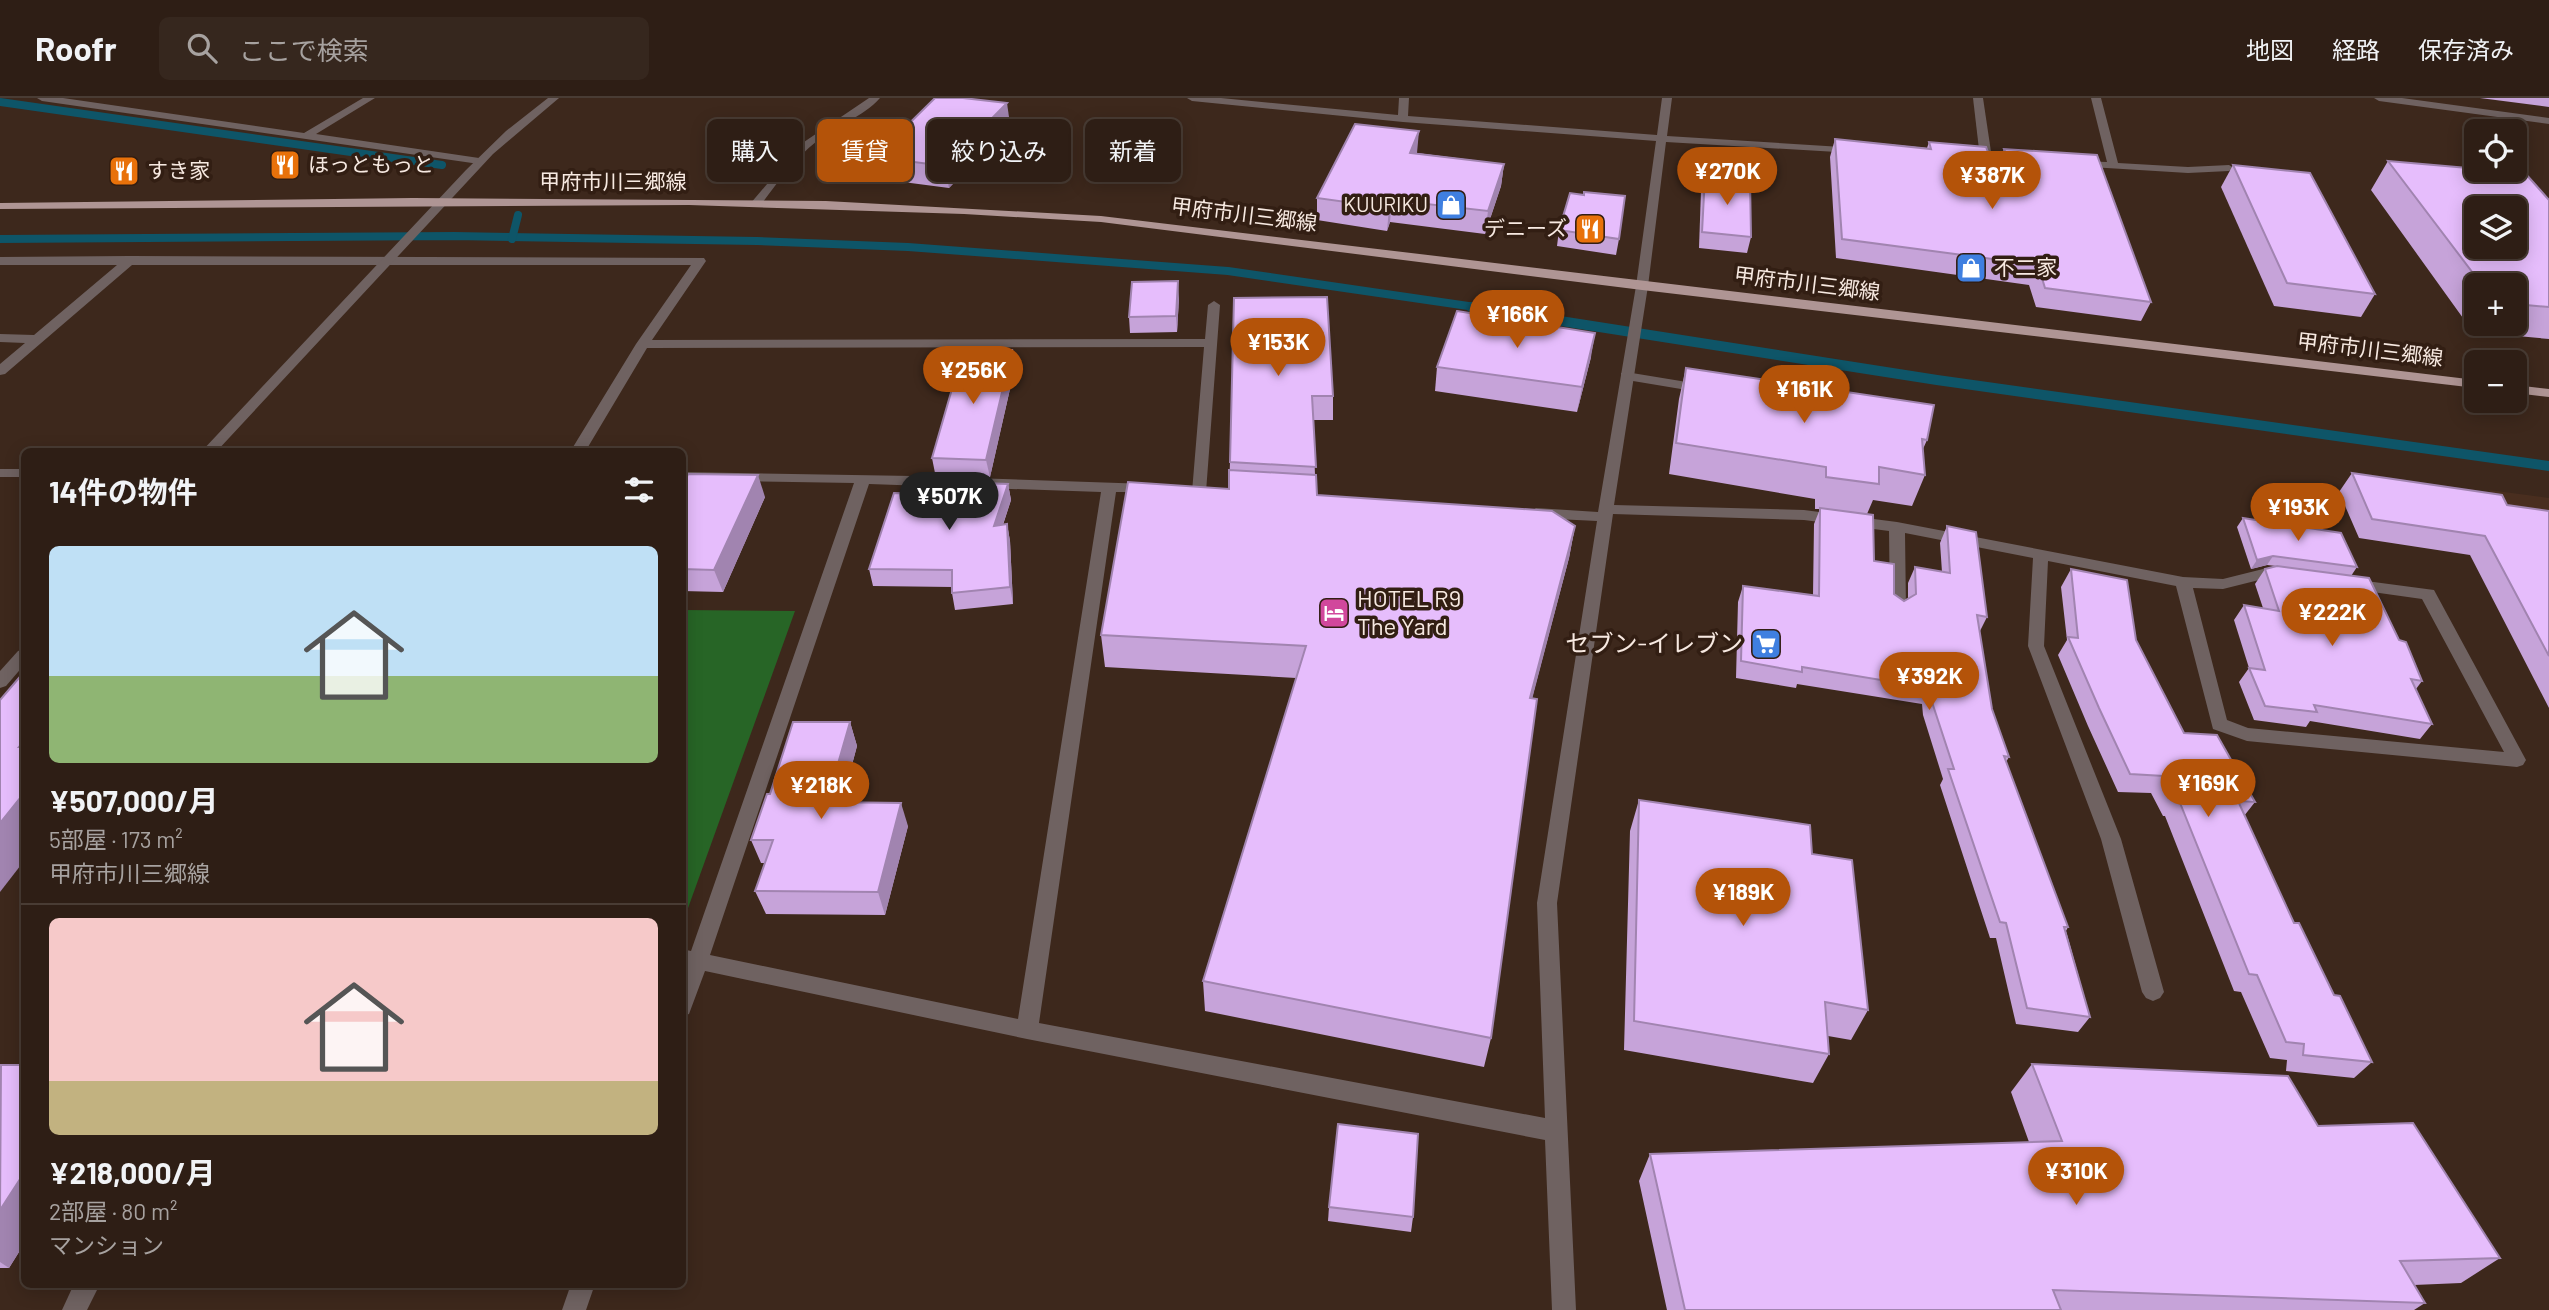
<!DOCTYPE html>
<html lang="ja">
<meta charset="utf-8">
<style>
:root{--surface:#2e1e15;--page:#36271e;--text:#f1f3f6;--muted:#a7a2a0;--line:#493c34;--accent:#b45309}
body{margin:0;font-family:Barlow,"Noto Sans JP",sans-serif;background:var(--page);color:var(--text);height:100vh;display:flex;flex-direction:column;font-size:26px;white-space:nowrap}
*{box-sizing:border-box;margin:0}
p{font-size:23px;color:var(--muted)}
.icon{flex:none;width:38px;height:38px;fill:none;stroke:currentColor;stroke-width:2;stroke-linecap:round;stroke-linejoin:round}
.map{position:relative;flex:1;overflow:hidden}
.drawer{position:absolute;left:21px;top:350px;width:665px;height:840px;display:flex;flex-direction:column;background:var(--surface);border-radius:10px;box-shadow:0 4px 18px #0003,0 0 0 2px var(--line)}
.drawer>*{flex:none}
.banner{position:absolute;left:707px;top:21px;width:665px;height:63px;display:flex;gap:14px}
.controls{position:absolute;left:2464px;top:21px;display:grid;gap:14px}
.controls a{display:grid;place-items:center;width:63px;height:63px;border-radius:10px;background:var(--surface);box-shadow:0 4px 18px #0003,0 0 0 2px var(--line);font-size:35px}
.price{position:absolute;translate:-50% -60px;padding:0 16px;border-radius:24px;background:var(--accent);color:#fff;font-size:23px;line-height:46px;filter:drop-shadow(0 2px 4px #0008)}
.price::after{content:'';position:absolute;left:50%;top:42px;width:21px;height:16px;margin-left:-10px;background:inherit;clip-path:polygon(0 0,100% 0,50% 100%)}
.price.current{background:#222;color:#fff}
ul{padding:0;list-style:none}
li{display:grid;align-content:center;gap:14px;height:371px;padding:0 28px}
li+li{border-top:2px solid var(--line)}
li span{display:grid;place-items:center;height:217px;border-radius:10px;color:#555}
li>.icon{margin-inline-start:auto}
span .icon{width:126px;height:126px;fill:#fffc;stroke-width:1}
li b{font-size:30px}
h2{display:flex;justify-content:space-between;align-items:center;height:84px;padding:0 28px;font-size:30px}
.pill{padding:0 24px;border-radius:10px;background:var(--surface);box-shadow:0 4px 18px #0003,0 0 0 2px var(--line);font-size:24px;line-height:63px}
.pill.current{background:var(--accent);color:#fff}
header{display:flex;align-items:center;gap:42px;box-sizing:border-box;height:98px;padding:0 35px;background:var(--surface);border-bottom:2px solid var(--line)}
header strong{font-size:33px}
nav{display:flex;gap:38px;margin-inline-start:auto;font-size:24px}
.search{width:490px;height:63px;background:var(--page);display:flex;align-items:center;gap:18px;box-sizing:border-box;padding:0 24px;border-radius:10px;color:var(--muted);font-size:26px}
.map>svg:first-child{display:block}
.built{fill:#492e1f}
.green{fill:#276526}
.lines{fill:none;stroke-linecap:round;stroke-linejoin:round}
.stream-far1{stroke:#0e5568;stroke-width:8}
.stream{stroke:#0e5568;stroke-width:10}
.service{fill:#6f6261;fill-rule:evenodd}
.minor{fill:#6f6261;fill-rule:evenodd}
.tertiary{fill:#6f6261;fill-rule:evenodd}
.primary{fill:#af9594;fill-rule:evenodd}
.wall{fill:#c6a3d9;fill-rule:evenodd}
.shaded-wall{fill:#a184b0}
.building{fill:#e6bdfc;stroke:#a184b0;stroke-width:2;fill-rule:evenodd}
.labels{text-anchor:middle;stroke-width:7;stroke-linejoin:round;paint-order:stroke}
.far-poi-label{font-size:21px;fill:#f7e9e1;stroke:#321e13;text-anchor:start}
.far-street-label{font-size:21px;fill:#f7e9e1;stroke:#321e13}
.poi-label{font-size:24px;fill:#f7e9e1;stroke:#321e13;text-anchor:start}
</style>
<header>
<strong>Roofr</strong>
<div class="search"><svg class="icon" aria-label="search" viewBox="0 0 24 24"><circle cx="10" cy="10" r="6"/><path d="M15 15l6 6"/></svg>ここで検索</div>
<nav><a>地図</a><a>経路</a><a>保存済み</a></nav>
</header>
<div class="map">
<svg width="2549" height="1212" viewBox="0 0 2549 1212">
<rect width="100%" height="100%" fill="#3d281c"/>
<!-- built -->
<path class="built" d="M2489,392L2549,400V501Z"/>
<!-- green -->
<path class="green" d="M683,512L795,513L683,824L682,512Z"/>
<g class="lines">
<!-- stream-far1 -->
<g class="stream-far1">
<path d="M0,4L442,67"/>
<path d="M0,141L454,138L757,143L908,149L1228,173L1482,210"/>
<path d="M512,141L518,117"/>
</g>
<!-- stream -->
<path class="stream" d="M1471,209L1937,282L2549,368"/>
<!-- service -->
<path class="service" d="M1626,274L1705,287L1712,291L1705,295L1621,281V275Z"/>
<!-- minor -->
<g class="minor">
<path d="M37,0H63L304,35L363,0H375L316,36L479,60L484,63L479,66L42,3Z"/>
<path d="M869,0H880C863,19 837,27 817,43C794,61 777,85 760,108H752L750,106L801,46Z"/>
<path d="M1187,0H1221L1398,17L1399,0H1409L1408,18L1657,37L1662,0H1672L1667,38L1858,50V54L1854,55L1666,44L1648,188L1614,407L1804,412L1897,424L2183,479L2223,481L2267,470L2292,473L2294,477L2286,482L2267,480L2223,491L2193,490L2227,622L2248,630L2504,654L2422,501L2351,491L2343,486L2351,481L2434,492L2526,662L2523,667L2517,669L2247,643L2213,631L2176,488L2048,463L2044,548L2121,741L2164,894L2160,900L2153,903L2146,900L2142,894L2101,741L2028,548L2033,460L1905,435L1906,512L1898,517L1890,512L1889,433L1804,422L1613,416L1557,805L1576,1212H1552L1545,1042L1027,941L705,873L689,916L682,918V877L685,869H682V851L691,853L854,385L682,382V374L913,378L1148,386L1155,391L1153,394H1116L1039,925L1545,1020L1537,805L1597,423L1536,420L1528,415L1536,410L1598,414L1636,188L1656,43L1403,24L1192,3ZM869,386L1101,394L1018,921L710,857Z"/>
<path d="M1973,0H1983L1994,74H1986L1980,60Z"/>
<path d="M2091,0H2101L2118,65L2188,69L2229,67L2234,70L2229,73L2188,75L2074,68V64L2078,63L2107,64Z"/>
<path d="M2374,0H2402L2549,20V26L2379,3Z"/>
<path d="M130,158L704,160L706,163L652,242L1205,241L1208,207L1214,203L1220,207L1206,394L1199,399L1192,394L1204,249L647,250L585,354H570L636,246L691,167H132L5,276L0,277V266L25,245L0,244V236L34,237L117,167H0V159Z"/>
<rect x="0" y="371" width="24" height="8"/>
<path d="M74,1186H100L87,1212H62Z"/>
<path d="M571,1186H595L586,1212H562Z"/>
</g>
<!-- tertiary -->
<g class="tertiary">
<path d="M548,0H559L493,56L216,354H201L466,72L506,33Z"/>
<path d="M24,551V567L6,588L0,590V573L18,553Z"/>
</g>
<!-- primary -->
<g class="primary">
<path d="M413,100L826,103L1101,118L2476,282V290L1642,192L1101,124L964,116L689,107L0,111V105Z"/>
<path d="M2515,287L2549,291V299L2515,295Z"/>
</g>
</g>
<!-- wall -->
<g class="wall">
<path d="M2480,0H2549V9Z"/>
<path d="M1010,26L949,90L880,81L875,59Z"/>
<path d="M1835,41L1927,50L1929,44L2006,92L1997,69L2004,51L2151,204L2141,223L2036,209L2029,187L1836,160L1830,59Z"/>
<path d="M1417,55L1504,66L1501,88L1485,136L1390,124L1387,133L1317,122V100Z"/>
<path d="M2388,63L2549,102V241L2473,234L2371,92ZM2476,187H2515V226H2476Z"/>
<path d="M2233,67L2375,196L2361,219L2274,208L2221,89Z"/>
<path d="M1705,78L1751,139L1747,155L1699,150L1701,93Z"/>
<path d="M1559,132L1619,141L1616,157L1557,148Z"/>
<path d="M1327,199L1333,298V322H1313L1315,377L1317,397L1575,428L1569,460L1532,600L1491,940L1484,969L1205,913L1203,883L1296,580L1105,569L1101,537L1229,391L1230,364Z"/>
<path d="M1179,200L1177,234L1130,235L1129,219Z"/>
<path d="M1012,252L1015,269L990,379H983L985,385L1008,386L1011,402L1003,427L1007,426L1010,443L1013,506L955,512L952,495V489L873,488L869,471L935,375L932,360Z"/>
<path d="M1591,259L1577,314L1435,293L1437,269Z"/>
<path d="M1686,270L1927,342L1923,351L1925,377L1912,408L1873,402L1867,416L1874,463L1894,496L1904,503L1908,500V485L1915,469L1942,474L1940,445L1947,428L1987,519L1979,535L1992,611L2009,659L2006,664L2068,829L2066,833L2090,919L2078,934L2016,926L1996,840H1990L1940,687L1943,681L1923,617L1922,606L1797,586L1796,590L1736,580L1738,504L1743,488L1813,497L1814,426L1820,411H1815V401L1669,376L1679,301Z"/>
<path d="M2352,375L2507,407L2549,413V610L2470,457L2359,440L2339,394Z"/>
<path d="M682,381L765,399L723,494L682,493Z"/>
<path d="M2243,420L2357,469L2351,478L2399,542L2422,583L2416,591L2432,626L2420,641L2310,623L2306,629L2254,622L2239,584L2249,570L2234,522L2244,507L2263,510L2255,486L2265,471L2276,468L2267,467L2251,471L2237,429Z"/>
<path d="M2071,471L2136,542L2184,635L2255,704L2244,718L2294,825L2372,964L2354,980L2286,973L2287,962L2270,960L2241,894L2234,893L2165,718H2163L2151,695L2118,694L2088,628L2058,557L2067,542L2061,489Z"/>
<path d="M850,624L857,648L842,704L908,728L885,817L766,816L755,793L765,765H761L751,742L770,696Z"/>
<path d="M1639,702L1812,756L1868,912L1851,942L1828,938L1829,956L1813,985L1624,952L1630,733Z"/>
<path d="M2032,966L2318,1028L2500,1160L2461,1185L2414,1187L2425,1205L2414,1212H1667L1639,1083L1650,1056L2029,1044L2011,994Z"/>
<path d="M24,967V1146L9,1170H0V968Z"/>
<path d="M1329,1109L1413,1119L1411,1134L1328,1123Z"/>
</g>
<!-- shaded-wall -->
<g class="shaded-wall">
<path d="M1007,5L1010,26L949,90L945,68Z"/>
<path d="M1419,33L1417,55H1410Z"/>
<path d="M1504,66L1501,88L1485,136L1488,113Z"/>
<path d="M1392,102L1390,124L1387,133L1389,110Z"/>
<path d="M1178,183L1179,200L1177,234L1176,218Z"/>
<path d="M1595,235L1591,259L1577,314L1582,289Z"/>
<path d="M1012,252L1015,269L990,379L986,362Z"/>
<path d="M758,377L765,399L723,494L714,472Z"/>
<path d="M1008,386L1011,402L997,444L994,428Z"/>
<path d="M1007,426L1010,443L1013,506L1010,489Z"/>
<path d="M1575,428L1569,460L1524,632L1530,600Z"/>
<path d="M2273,458L2267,467L2251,471L2257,462Z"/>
<path d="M850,624L857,648L836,727L827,704Z"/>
<path d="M24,695V763L0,794V725Z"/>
<path d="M901,705L908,728L885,817L878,794Z"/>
<path d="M24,1075V1146L9,1170L0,1164V1112Z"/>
</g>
<!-- building -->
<g class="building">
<path d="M935,0H963L1007,5L945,68L875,59Z"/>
<path d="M1355,26L1419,33L1410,55L1504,66L1488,113L1392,102L1389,110L1317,100Z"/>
<path d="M1835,41L1931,51L1929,44L1986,49L2002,89L2009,94L2019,87L2004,51L2097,57L2151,204L2045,190L2038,167L1842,141Z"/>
<path d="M2388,63L2525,75L2549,102V209L2515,206V187H2482ZM2476,110H2515V149H2476Z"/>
<path d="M2233,67L2310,75L2375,196L2287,185Z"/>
<path d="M1705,78L1750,82L1751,139L1702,134Z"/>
<path d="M1584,94L1625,98L1619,141L1559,132L1570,95L1584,97Z"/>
<path d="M1178,183L1176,218L1129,219L1132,184Z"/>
<path d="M1327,199L1333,298H1312L1316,369L1230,364L1234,200Z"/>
<path d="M1457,213L1595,235L1582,289L1437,269Z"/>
<path d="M1012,252L986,362L932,360L963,253Z"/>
<path d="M1686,270L1934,307L1927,342L1922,341L1925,377L1879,369V386L1826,379V369L1676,345Z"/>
<path d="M1229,372L1316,377L1317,397L1552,413L1575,428L1530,600L1537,601L1491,940L1203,883L1306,548L1101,537L1128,384L1229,391Z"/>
<path d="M927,375L983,376L981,385L1008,386L994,428L1007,426L1010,489L952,495V472L869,471L894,395L921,396Z"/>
<path d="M2352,375L2502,397L2507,407L2549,413V558L2485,438L2372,421Z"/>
<path d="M688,376L758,377L714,472L682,471V381H686Z"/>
<path d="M1820,410L1873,417L1874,463L1894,466V496L1904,503L1916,496L1915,469L1950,475L1947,428L1976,434L1987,519L1977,517L1992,611L2009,659L2004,658L2068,829H2064L2090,919L2027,910L2006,825L2000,824L1948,671H1954L1931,601L1930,590L1802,569V574L1741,563L1743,488L1819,498Z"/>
<path d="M2243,420L2341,435L2357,469L2273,458L2257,462Z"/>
<path d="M2277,468L2369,480L2399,542L2406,544L2422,583L2411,581L2432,626L2314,607L2317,614L2265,608L2249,570L2265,572L2244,507L2279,513L2265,471Z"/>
<path d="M2071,471L2127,482L2136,542L2184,635L2217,637L2255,704L2238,703L2294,825H2299L2334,897L2340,898L2372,964L2303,957L2304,946L2286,944L2257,877L2249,876L2178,700H2175L2164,678L2130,676L2099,610L2068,539L2078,540Z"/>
<path d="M24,574V643L19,649H24V695L0,725V602Z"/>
<path d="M793,624H850L827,704L901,705L878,794L755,793L773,742H751L767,696H770Z"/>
<path d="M1639,702L1810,727L1812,756L1852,762L1868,912L1825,904L1829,956L1634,923Z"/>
<path d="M2032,966L2288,978L2318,1028L2413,1025L2500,1160L2400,1163L2425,1205L2053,1192L2061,1212H1685L1650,1056L2062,1043Z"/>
<path d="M1,967H24V1075L0,1112Z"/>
<path d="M1338,1026L1418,1036L1413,1119L1329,1109Z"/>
</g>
<!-- icons -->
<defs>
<g id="restaurant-square" transform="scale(1.575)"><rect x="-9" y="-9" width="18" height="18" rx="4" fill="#e8710a" stroke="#321e13"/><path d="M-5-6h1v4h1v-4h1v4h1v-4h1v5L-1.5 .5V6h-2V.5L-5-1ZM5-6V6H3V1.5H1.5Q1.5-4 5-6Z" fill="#fff"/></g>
<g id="shop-square" transform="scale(1.575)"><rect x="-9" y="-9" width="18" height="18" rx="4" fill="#3f7fe0" stroke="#321e13"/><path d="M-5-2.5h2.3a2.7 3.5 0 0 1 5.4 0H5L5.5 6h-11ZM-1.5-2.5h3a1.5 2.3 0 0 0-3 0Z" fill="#fff"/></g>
<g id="hotel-square" transform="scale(1.575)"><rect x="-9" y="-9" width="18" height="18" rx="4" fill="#d1479c" stroke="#321e13"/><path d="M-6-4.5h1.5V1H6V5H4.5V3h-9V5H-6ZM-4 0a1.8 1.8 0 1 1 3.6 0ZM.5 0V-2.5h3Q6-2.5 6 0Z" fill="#fff"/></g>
<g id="supermarket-square" transform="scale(1.575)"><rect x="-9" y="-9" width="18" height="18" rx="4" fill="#3f7fe0" stroke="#321e13"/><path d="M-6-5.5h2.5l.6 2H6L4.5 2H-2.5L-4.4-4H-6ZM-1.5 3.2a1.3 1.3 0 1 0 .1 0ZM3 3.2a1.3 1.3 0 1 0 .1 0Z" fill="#fff"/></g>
</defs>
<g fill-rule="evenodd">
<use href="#restaurant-square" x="285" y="67"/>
<use href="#restaurant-square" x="124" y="73"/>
<use href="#shop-square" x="1451" y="107"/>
<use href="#restaurant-square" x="1590" y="131"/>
<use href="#shop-square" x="1971" y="170"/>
<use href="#hotel-square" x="1334" y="515"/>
<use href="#supermarket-square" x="1766" y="546"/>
</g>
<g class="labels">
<!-- far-poi labels -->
<g class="far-poi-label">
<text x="308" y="74">ほっともっと</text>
<text x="147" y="80">すき家</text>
<text x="1428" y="114" text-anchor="end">KUURIKU</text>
<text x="1567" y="138" text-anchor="end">デニーズ</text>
<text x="1994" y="177">不二家</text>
</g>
<!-- far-street labels -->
<g class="far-street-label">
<text x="613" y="91">甲府市川三郷線</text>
<text transform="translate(1244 117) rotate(7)" y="7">甲府市川三郷線</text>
<text transform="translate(1807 186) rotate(7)" y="7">甲府市川三郷線</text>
<text transform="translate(2370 252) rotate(7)" y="7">甲府市川三郷線</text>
</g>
<!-- poi labels -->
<g class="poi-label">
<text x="1357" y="509">HOTEL R9<tspan x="1357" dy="28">The Yard</tspan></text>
<text x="1743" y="554" text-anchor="end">セブン-イレブン</text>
</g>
</g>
</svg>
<div class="controls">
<a><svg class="icon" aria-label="locate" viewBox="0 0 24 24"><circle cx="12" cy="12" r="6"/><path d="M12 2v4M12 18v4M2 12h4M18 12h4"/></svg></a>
<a><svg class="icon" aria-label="layers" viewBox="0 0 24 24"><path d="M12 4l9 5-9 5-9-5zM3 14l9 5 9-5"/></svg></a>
<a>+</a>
<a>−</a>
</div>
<b class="price" style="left:1727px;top:109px">¥270K</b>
<b class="price" style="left:1992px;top:113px">¥387K</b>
<b class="price" style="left:1517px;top:252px">¥166K</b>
<b class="price" style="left:1278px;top:280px">¥153K</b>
<b class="price" style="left:973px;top:308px">¥256K</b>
<b class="price" style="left:1804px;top:327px">¥161K</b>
<b class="price current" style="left:949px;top:434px">¥507K</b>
<b class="price" style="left:2298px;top:445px">¥193K</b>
<b class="price" style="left:2332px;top:550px">¥222K</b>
<b class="price" style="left:1929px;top:614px">¥392K</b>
<b class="price" style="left:2208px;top:721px">¥169K</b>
<b class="price" style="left:821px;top:723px">¥218K</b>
<b class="price" style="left:1743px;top:830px">¥189K</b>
<b class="price" style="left:2076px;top:1109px">¥310K</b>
<div class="banner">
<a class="pill">購入</a>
<a class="pill current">賃貸</a>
<a class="pill">絞り込み</a>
<a class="pill">新着</a>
</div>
<section class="drawer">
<h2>14件の物件<svg class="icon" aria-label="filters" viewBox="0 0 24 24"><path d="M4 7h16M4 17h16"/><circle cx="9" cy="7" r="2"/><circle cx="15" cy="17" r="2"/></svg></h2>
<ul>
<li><span style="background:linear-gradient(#bfe0f5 60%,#8fb573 0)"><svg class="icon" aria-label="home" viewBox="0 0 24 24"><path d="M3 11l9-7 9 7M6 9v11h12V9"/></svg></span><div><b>¥507,000/月</b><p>5部屋 · 173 m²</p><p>甲府市川三郷線</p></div></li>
<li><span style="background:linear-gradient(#f6c9c9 75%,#c2b280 0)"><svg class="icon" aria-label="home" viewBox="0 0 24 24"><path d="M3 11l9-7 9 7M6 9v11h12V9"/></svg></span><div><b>¥218,000/月</b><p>2部屋 · 80 m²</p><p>マンション</p></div></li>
</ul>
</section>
</div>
